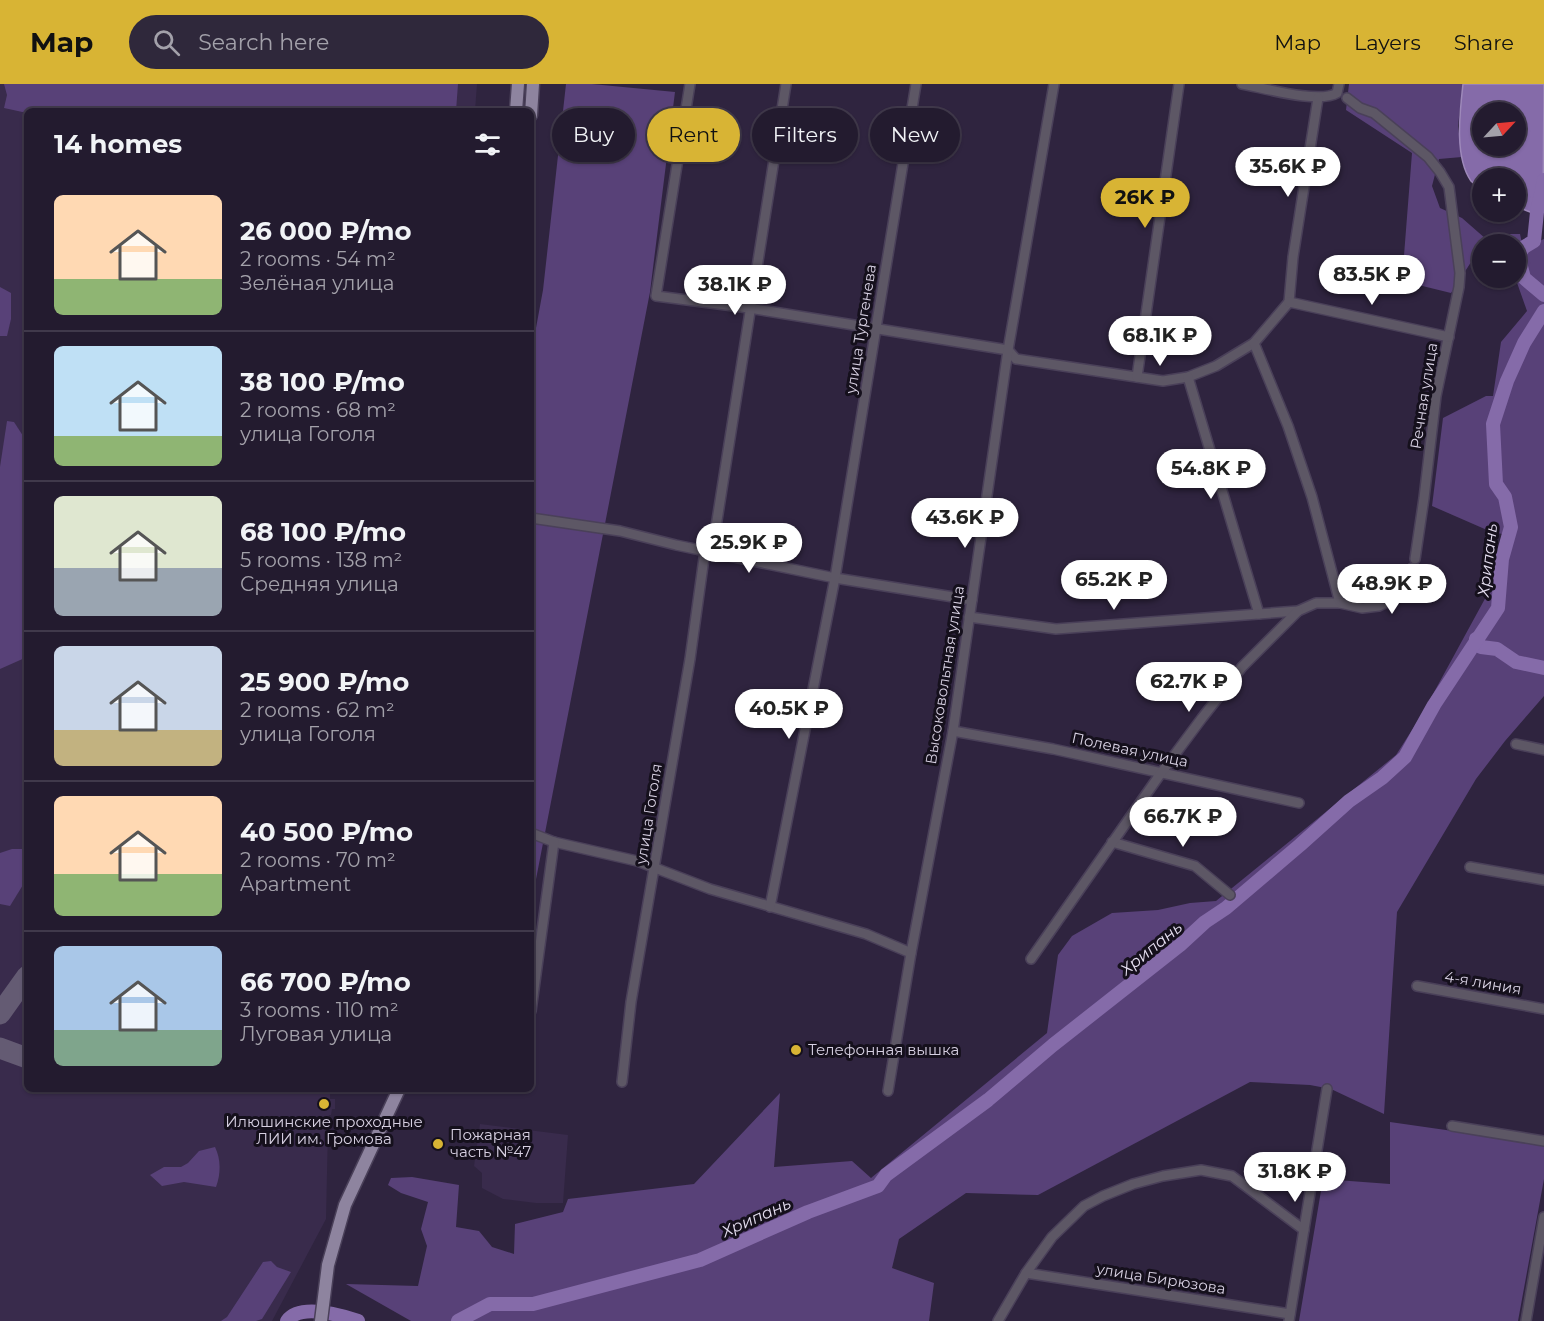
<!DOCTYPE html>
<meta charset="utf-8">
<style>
:root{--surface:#231b2f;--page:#2f283b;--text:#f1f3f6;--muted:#a3a1aa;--line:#40394b;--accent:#d8b434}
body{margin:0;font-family:Montserrat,sans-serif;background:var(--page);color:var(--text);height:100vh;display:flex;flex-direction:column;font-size:22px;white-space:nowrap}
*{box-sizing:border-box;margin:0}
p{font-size:20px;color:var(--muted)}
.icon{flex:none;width:33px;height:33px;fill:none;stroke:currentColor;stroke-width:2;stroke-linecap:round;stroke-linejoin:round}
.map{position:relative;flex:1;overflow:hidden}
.drawer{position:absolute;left:24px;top:24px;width:510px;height:984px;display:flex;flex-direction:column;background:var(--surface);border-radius:9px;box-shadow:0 2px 4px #0004,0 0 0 2px var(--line)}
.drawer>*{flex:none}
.hud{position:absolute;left:552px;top:24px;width:570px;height:54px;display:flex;gap:12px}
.needle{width:39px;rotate:64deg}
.fabs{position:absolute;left:1472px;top:18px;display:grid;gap:12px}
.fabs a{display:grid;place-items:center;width:54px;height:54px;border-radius:50%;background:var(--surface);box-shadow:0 2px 4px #0004,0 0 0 2px var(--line);font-size:30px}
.price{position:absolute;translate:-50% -51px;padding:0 14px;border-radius:21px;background:#fff;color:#222;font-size:20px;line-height:39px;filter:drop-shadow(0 2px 3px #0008)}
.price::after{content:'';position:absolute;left:50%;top:36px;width:18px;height:14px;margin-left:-9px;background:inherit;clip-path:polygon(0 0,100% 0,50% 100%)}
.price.active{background:var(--accent);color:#111}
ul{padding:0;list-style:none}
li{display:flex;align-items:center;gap:18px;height:150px;padding:0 30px}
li+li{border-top:2px solid var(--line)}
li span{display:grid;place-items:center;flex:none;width:168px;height:120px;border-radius:9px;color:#555}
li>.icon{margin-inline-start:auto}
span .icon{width:72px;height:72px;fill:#fffc;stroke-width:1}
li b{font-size:26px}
h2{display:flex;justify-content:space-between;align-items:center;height:72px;padding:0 30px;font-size:26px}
.tag{padding:0 21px;border-radius:27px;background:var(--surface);box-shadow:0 2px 4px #0004,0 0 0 2px var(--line);font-size:21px;line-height:54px}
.tag.active{background:var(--accent);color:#111}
header{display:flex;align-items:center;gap:36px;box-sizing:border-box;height:84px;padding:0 30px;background:var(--accent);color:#111}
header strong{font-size:28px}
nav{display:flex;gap:33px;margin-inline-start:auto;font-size:21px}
.search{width:420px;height:54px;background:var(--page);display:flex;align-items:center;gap:15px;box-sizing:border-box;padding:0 21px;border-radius:33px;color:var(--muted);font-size:22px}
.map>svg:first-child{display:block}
.built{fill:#392b4c}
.green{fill:#584178}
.water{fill:#856ba9;stroke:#9e89ba;stroke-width:1.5;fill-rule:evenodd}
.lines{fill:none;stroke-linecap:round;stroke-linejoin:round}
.river{stroke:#856ba9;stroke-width:14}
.taxiway{stroke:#645b73;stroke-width:21}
.minor-casing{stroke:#4a4059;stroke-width:12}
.major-casing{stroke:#4a4059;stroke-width:15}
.minor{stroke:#5d5765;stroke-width:9}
.major{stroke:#8e849f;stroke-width:12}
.poi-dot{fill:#d8b434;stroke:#15101c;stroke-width:2}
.labels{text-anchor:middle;stroke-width:6;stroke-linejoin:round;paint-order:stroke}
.street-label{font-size:15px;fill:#d7d0e2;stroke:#15101c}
.poi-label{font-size:15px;fill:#d7d0e2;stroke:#15101c;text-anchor:start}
.water-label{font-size:16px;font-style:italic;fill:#e6dff1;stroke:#15101c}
</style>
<header>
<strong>Map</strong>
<div class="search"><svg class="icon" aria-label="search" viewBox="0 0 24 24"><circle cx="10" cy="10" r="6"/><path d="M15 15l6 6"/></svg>Search here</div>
<nav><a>Map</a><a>Layers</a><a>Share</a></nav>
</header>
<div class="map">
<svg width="1544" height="1237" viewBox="0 0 1544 1237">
<rect width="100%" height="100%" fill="#2f243f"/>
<!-- built -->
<g class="built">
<path d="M0,0H477L475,27H27V1005H330V1015H335V1025H332L331,1031H329L328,1043L326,1135L272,1237H0Z"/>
<path d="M480,1040L568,1051L563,1119H536L503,1115L482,1104V1089L474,1082Z"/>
</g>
<!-- green -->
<g class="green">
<path d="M4,0H458L456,27H27V29L4,24L7,11Z"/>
<path d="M566,0H592L675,8L650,208L531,821V271L543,206Z"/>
<path d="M1349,0H1463L1458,42L1462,73L1439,75L1432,102L1440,124L1462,134L1486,155L1451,209L1402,197L1412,69L1346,26Z"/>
<path d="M1510,150H1520L1523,164L1544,155V612L1505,657L1476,695L1397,828L1384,1030L1331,1005L1310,1001L1250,998L1038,1111L966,1109L899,1155L892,1184L934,1199L929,1237H411L346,1200L418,1202L427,1162L421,1145L428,1118L401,1109L388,1101L391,1094L412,1093L459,1101L456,1143L479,1147L492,1163L514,1170L515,1140L563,1128L568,1115L694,1100L780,1009L774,1083L852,1077L871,1094L1047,949L1058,871L1072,852L1112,829L1158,826L1190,819L1216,817L1396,671L1421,632L1487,511L1502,450L1487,446L1432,422L1443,334L1486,312H1493L1501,258L1527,227L1515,193V160H1510Z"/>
<path d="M0,203L11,209V235L7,252H0Z"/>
<path d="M7,337L14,338L27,358V573L0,585V383Z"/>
<path d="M12,765H27L26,796L10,822L0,820V769Z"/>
<path d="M1390,1038L1544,1060V1095L1518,1237H1299L1323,1095L1390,1100Z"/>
<path d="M215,1063C221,1075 221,1090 216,1103L184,1098L162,1102L150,1091L164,1083H181L188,1079L199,1067Z"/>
<path d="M271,1177L277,1183L291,1188L262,1235L256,1237H221L227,1233L263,1178Z"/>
</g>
<!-- water -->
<path class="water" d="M1463,0H1544L1543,128H1530L1515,122V94H1482V106C1479,103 1474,100 1471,97C1454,73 1460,27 1463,0ZM1482,28H1515V62H1482Z"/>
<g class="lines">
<!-- river -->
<g class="river">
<path d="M1544,96L1537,128L1534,157L1524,163L1518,171L1524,194L1544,211"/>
<path d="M1476,555L1481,563L1497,565L1516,578L1544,584"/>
<path d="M287,1237C300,1219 340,1231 358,1237"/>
<path d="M458,1237L490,1220H533L700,1176L808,1128L878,1102L886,1091L988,1016L1053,961L1180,861L1205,838L1226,824L1300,761L1349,717L1382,694L1405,673L1434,621L1498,524L1502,475L1511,443L1505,413L1496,400L1493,340L1507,297L1524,259L1544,227"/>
</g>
<!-- taxiway -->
<g class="taxiway">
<path d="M0,930L27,892"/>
<path d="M0,964L27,974"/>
</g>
<!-- minor casing -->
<g class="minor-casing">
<g id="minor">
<path d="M690,0L656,212L749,224L977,261L1008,266L1016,275L1163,297L1188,293L1216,282L1254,259L1289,218"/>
<path d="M1242,0C1264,4 1319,20 1337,9L1339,0"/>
<path d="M1347,14L1360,24L1374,29L1428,73L1440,88L1449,103L1460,189L1459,203L1436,312L1424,414L1415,475"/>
<path d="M1289,218L1293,173L1318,14"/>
<path d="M1289,218L1449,253"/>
<path d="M1254,259L1288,342L1312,413L1340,519"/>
<path d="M1137,293L1179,0"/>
<path d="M1188,293L1259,530"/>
<path d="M531,434L620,447L676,461L835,494L972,516"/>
<path d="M712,468L786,0"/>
<path d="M969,533L1056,545L1298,527L1316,519H1340L1362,524L1379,522L1397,513L1408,501L1412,484"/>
<path d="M953,647L1053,665L1299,719"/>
<path d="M1516,660L1544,666"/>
<path d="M531,749L554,758L637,777L710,805L866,850L911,869"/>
<path d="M1112,758L1195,782L1230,811"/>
<path d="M1470,783L1544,796"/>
<path d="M770,823L835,494L916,0"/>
<path d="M1031,875L1161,689L1202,634L1242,583L1298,527"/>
<path d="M1417,902L1544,925"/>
<path d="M531,927L554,758"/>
<path d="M622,998L631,918L690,575L705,467"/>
<path d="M888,1007L911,869L953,647L1008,266L1054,0"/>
<path d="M1452,1042L1544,1057"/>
<path d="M1026,1189L1290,1230"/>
<path d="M998,1237L1026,1189L1052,1153L1084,1122L1103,1112L1133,1100L1163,1092L1201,1086L1232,1092L1304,1146"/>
<path d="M1289,1237L1327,1005"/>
<path d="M1526,1237L1544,1133"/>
</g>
</g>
<!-- major casing -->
<g class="major-casing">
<g id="major">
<path d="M516,27L518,0"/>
<path d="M531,31L533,0"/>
<path d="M321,1237L328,1181L345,1121L399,1005"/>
</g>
</g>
<!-- minor -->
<use href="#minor" class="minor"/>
<!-- major -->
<use href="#major" class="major"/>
</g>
<!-- markers -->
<g class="poi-dot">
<circle cx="796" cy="966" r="6"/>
<circle cx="324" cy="1020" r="6"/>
<circle cx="438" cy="1060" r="6"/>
</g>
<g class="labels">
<!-- street labels -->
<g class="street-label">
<text transform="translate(861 245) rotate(-81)" y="5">улица Тургенева</text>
<text transform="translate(1424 312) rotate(-81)" y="5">Речная улица</text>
<text transform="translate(945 591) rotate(-81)" y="5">Высоковольтная улица</text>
<text transform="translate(1130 666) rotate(12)" y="5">Полевая улица</text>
<text transform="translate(649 730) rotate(-81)" y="5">улица Гоголя</text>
<text transform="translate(1483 899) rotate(10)" y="5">4-я линия</text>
<text transform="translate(1161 1195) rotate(9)" y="5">улица Бирюзова</text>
</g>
<!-- poi labels -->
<g class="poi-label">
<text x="808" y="971">Телефонная вышка</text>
<text x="324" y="1043" text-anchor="middle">Илюшинские проходные<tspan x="324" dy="17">ЛИИ им. Громова</tspan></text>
<text x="450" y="1056">Пожарная<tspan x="450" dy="17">часть №47</tspan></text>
</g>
<!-- water labels -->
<g class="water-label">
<text transform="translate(1487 476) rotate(-83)" y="6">Хрипань</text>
<text transform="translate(1151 864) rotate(-39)" y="6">Хрипань</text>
<text transform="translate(756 1133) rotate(-24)" y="6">Хрипань</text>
</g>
</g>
</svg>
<div class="fabs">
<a><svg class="needle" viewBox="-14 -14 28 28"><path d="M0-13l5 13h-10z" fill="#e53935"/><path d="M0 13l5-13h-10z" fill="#a3a1aa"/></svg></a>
<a>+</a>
<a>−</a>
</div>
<b class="price" style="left:1288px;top:114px">35.6K ₽</b>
<b class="price active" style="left:1145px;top:145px">26K ₽</b>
<b class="price" style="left:1372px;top:222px">83.5K ₽</b>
<b class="price" style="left:735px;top:232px">38.1K ₽</b>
<b class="price" style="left:1160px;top:283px">68.1K ₽</b>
<b class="price" style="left:1211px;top:416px">54.8K ₽</b>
<b class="price" style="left:965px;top:465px">43.6K ₽</b>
<b class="price" style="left:749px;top:490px">25.9K ₽</b>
<b class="price" style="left:1114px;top:527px">65.2K ₽</b>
<b class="price" style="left:1392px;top:531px">48.9K ₽</b>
<b class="price" style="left:1189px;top:629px">62.7K ₽</b>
<b class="price" style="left:789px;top:656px">40.5K ₽</b>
<b class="price" style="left:1183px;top:764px">66.7K ₽</b>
<b class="price" style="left:1295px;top:1119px">31.8K ₽</b>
<div class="hud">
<a class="tag">Buy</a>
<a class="tag active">Rent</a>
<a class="tag">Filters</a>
<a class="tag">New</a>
</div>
<section class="drawer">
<h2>14 homes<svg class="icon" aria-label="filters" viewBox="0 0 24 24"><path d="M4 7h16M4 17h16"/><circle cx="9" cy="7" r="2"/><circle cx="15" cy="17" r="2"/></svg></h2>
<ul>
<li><span style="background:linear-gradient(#ffd9b3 70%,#8fb573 0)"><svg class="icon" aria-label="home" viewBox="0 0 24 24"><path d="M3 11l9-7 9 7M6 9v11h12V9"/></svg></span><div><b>26 000 ₽/mo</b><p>2 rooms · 54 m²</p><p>Зелёная улица</p></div></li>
<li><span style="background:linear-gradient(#bfe0f5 75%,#8fb573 0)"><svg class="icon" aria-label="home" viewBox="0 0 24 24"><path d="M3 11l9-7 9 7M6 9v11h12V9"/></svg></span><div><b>38 100 ₽/mo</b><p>2 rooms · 68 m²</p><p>улица Гоголя</p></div></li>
<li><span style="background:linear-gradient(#dfe7d0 60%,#9aa5b1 0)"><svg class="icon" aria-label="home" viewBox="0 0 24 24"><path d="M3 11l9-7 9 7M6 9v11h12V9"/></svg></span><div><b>68 100 ₽/mo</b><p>5 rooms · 138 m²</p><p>Средняя улица</p></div></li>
<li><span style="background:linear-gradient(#c9d6e8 70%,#c2b280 0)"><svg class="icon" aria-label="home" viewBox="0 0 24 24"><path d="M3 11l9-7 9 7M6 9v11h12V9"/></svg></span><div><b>25 900 ₽/mo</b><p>2 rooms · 62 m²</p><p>улица Гоголя</p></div></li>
<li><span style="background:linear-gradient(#ffd9b3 65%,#8fb573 0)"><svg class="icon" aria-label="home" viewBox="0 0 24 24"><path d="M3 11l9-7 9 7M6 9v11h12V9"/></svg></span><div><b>40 500 ₽/mo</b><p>2 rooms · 70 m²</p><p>Apartment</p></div></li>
<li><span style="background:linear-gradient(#a9c7e8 70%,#7fa58c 0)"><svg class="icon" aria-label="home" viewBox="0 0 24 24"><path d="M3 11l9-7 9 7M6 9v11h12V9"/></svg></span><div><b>66 700 ₽/mo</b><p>3 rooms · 110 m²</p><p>Луговая улица</p></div></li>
</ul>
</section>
</div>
